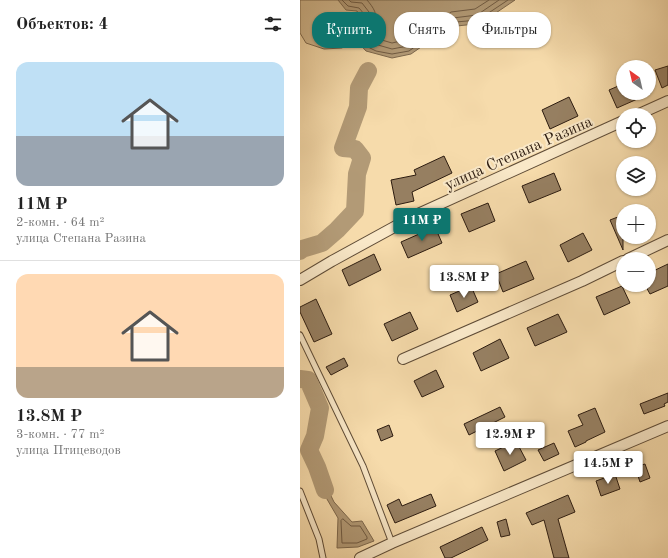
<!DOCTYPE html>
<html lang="ru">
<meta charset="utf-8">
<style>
:root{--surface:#fff;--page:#f2f2f2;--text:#222;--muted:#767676;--line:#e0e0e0;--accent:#0f766e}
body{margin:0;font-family:"Old Standard TT",serif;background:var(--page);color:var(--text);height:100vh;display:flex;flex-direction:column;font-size:15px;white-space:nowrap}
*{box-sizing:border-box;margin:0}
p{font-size:13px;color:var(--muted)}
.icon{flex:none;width:22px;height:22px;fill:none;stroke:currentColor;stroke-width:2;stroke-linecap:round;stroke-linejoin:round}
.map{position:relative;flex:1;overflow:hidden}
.side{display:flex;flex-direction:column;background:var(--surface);width:300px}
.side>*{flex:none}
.guide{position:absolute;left:12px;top:12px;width:296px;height:36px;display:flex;gap:8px}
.needle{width:26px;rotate:326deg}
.tools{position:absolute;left:316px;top:60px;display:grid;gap:8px}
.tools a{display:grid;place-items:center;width:40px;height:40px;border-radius:50%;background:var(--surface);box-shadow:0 1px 3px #0004;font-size:20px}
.price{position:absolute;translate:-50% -34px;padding:0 9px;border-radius:4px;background:#fff;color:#222;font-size:13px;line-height:26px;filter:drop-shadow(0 1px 2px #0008)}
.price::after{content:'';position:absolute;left:50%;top:24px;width:12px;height:9px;margin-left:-6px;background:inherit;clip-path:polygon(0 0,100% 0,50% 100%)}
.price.current{background:var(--accent);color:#fff}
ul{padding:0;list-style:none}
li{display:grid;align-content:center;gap:8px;height:212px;padding:0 16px}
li+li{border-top:1px solid var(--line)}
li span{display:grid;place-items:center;height:124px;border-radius:12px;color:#555}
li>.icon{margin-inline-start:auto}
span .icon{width:72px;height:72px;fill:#fffc;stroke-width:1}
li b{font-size:17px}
h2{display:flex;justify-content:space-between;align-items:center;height:48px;padding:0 16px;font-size:17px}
.chip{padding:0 14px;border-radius:16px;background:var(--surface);box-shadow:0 1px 3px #0004;font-size:14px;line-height:36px}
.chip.current{background:var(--accent);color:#fff}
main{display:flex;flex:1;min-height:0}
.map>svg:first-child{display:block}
.green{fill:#d4bb91;stroke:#806c50}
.water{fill:#b29a76;stroke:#7d684d}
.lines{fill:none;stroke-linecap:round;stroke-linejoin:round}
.shore{stroke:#705b43;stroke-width:1}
.river{stroke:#b29a76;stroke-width:18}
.building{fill:#967f61;stroke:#2d1c10}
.service-casing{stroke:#5f4c37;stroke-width:7}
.minor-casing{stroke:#5f4c37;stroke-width:12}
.service{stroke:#f9e8c8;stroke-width:5}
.minor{stroke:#f9e8c8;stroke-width:10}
.labels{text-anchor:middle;stroke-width:4;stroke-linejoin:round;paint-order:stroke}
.street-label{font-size:16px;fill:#2d1c10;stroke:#f9e8c8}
</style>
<main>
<section class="side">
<h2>Объектов: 4<svg class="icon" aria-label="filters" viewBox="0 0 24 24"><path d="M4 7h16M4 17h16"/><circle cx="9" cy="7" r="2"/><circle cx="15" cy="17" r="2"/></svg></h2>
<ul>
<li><span style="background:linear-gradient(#bfe0f5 60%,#9aa5b1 0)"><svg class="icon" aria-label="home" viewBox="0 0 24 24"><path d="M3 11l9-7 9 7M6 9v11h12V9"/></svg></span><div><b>11M ₽</b><p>2-комн. · 64 m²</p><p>улица Степана Разина</p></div></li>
<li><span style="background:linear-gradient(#ffd9b3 75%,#b9a48a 0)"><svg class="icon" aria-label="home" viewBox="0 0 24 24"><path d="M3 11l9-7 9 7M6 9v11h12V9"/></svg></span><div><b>13.8M ₽</b><p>3-комн. · 77 m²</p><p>улица Птицеводов</p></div></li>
</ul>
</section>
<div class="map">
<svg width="368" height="558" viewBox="0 0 368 558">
<rect width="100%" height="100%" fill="#f6dbab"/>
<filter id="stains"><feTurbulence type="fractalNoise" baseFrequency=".005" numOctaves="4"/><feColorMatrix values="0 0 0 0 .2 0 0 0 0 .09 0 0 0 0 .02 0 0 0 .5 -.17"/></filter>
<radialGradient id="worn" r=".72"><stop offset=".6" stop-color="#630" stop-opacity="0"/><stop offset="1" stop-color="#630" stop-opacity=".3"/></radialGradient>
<!-- green -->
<path class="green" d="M0,0H38L57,11L61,17L55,26V39L42,48L24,49L6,43L0,33Z"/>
<!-- water -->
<g class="water">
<path d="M38,0H215L181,23L178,28L175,24L157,26L148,33L134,38L111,54L92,58L66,51L55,39V26L61,17L57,11L46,10Z"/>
<path d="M17,467L34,502L52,522L62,521L74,541L58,547L37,548L38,518L24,494Z"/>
</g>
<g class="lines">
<!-- shore -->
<g class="shore">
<path d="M42,0L48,6L59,8C67,17 65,16 60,26C59,29 59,33 59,37L68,47L76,51L92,54L109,51L132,34L146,30L156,22L178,20L208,0"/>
<path d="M49,0L51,2L62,3L69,12L70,16L69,21L64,29V36L71,43L92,49L108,46L130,30L144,25L153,18L177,15L199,0"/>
<path d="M67,0C73,7 79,15 74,24C72,28 71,29 70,33L75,38L92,43L105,40L126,25L141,20L151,12L175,9L189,0"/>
<path d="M43,519L51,526H60L67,537V539L57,543H42L41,521Z"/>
</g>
<!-- river -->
<g class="river">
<path d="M0,251L2,249L22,243L37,230L55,211L57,174L62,158L55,149L43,148L58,107L59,88L68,71"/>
<path d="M0,379L8,380L20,408L15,436L9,450L17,467L25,490"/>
</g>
</g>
<!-- building -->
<g class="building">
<path d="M368,66V85L362,88L355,70Z"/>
<path d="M323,84V93H351L317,108L309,90Z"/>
<path d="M269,97L278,116L250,129L242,110Z"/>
<path d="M144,156L152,173L112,192L114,201L96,205L91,180L116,175L114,170Z"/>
<path d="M254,173L261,190L229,203L222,186Z"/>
<path d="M188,203L195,221L169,232L161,214Z"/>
<path d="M323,215V250L310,220Z"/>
<path d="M135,227L142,243L108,258L101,242Z"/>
<path d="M283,233L292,250L268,262L260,245Z"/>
<path d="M74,254L81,270L49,286L42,270Z"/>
<path d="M226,261L234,279L203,292L196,274Z"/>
<path d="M368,264V286L350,294L345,285H349V273Z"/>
<path d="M171,286L178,302L157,312L150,295Z"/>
<path d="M322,286L330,303L304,315L296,297Z"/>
<path d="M16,299L32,334L14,342L0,312V307Z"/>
<path d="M110,312L118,329L92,341L84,324Z"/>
<path d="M258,314L267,332L235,346L227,328Z"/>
<path d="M200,339L209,358L181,371L173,353Z"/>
<path d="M44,358L48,366L31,375L26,367Z"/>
<path d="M136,370L144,387L122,397L114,381Z"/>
<path d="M368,393V402L364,404L365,406L344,414L340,404Z"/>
<path d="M200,407L205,417L169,435L164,424Z"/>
<path d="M295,408L305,432L286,441V442L275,447L268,431L283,425L278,415Z"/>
<path d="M89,425L93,436L81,441L77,430Z"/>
<path d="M216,441L226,460L204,471L195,451Z"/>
<path d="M254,443L259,454L244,461L238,450Z"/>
<path d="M345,464L350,478L340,482L335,467Z"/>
<path d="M315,474L320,489L301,496L296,481Z"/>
<path d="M131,494L136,506L95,523L87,505L99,499L102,506Z"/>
<path d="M268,495L275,512L258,519L269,558H254L244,520L232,525L226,513Z"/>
<path d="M206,519L210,535L201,537L197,522Z"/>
<path d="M182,527L188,540L151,558H145L140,547Z"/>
</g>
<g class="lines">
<!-- service casing -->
<g class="service-casing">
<g id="service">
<path d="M0,335L63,466L92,543"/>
<path d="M0,491L19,539L23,558"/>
</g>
</g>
<!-- minor casing -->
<g class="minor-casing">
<g id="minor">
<path d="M337,115L368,101"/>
<path d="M328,259L368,240"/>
<path d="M0,280L32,261L118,214L323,121"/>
<path d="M103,359L282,281L323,261"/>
<path d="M60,558L92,543L368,426"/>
</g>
</g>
<!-- service -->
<use href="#service" class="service"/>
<!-- minor -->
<use href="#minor" class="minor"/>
</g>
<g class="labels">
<!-- street labels -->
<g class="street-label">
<text transform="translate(218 152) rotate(-24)" y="6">улица Степана Разина</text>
</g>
</g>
<rect width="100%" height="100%" filter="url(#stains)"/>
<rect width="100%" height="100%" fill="url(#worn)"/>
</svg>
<div class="tools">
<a><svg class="needle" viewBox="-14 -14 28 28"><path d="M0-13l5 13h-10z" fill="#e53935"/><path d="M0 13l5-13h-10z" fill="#767676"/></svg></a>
<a><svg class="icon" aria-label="locate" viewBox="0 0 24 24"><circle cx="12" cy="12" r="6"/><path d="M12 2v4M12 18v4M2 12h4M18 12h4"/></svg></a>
<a><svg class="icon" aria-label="layers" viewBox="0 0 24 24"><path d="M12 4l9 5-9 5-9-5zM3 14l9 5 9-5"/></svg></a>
<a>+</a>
<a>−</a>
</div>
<b class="price current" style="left:122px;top:242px">11M ₽</b>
<b class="price" style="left:164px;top:299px">13.8M ₽</b>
<b class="price" style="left:210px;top:456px">12.9M ₽</b>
<b class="price" style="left:308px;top:485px">14.5M ₽</b>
<div class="guide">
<a class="chip current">Купить</a>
<a class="chip">Снять</a>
<a class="chip">Фильтры</a>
</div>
</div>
</main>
